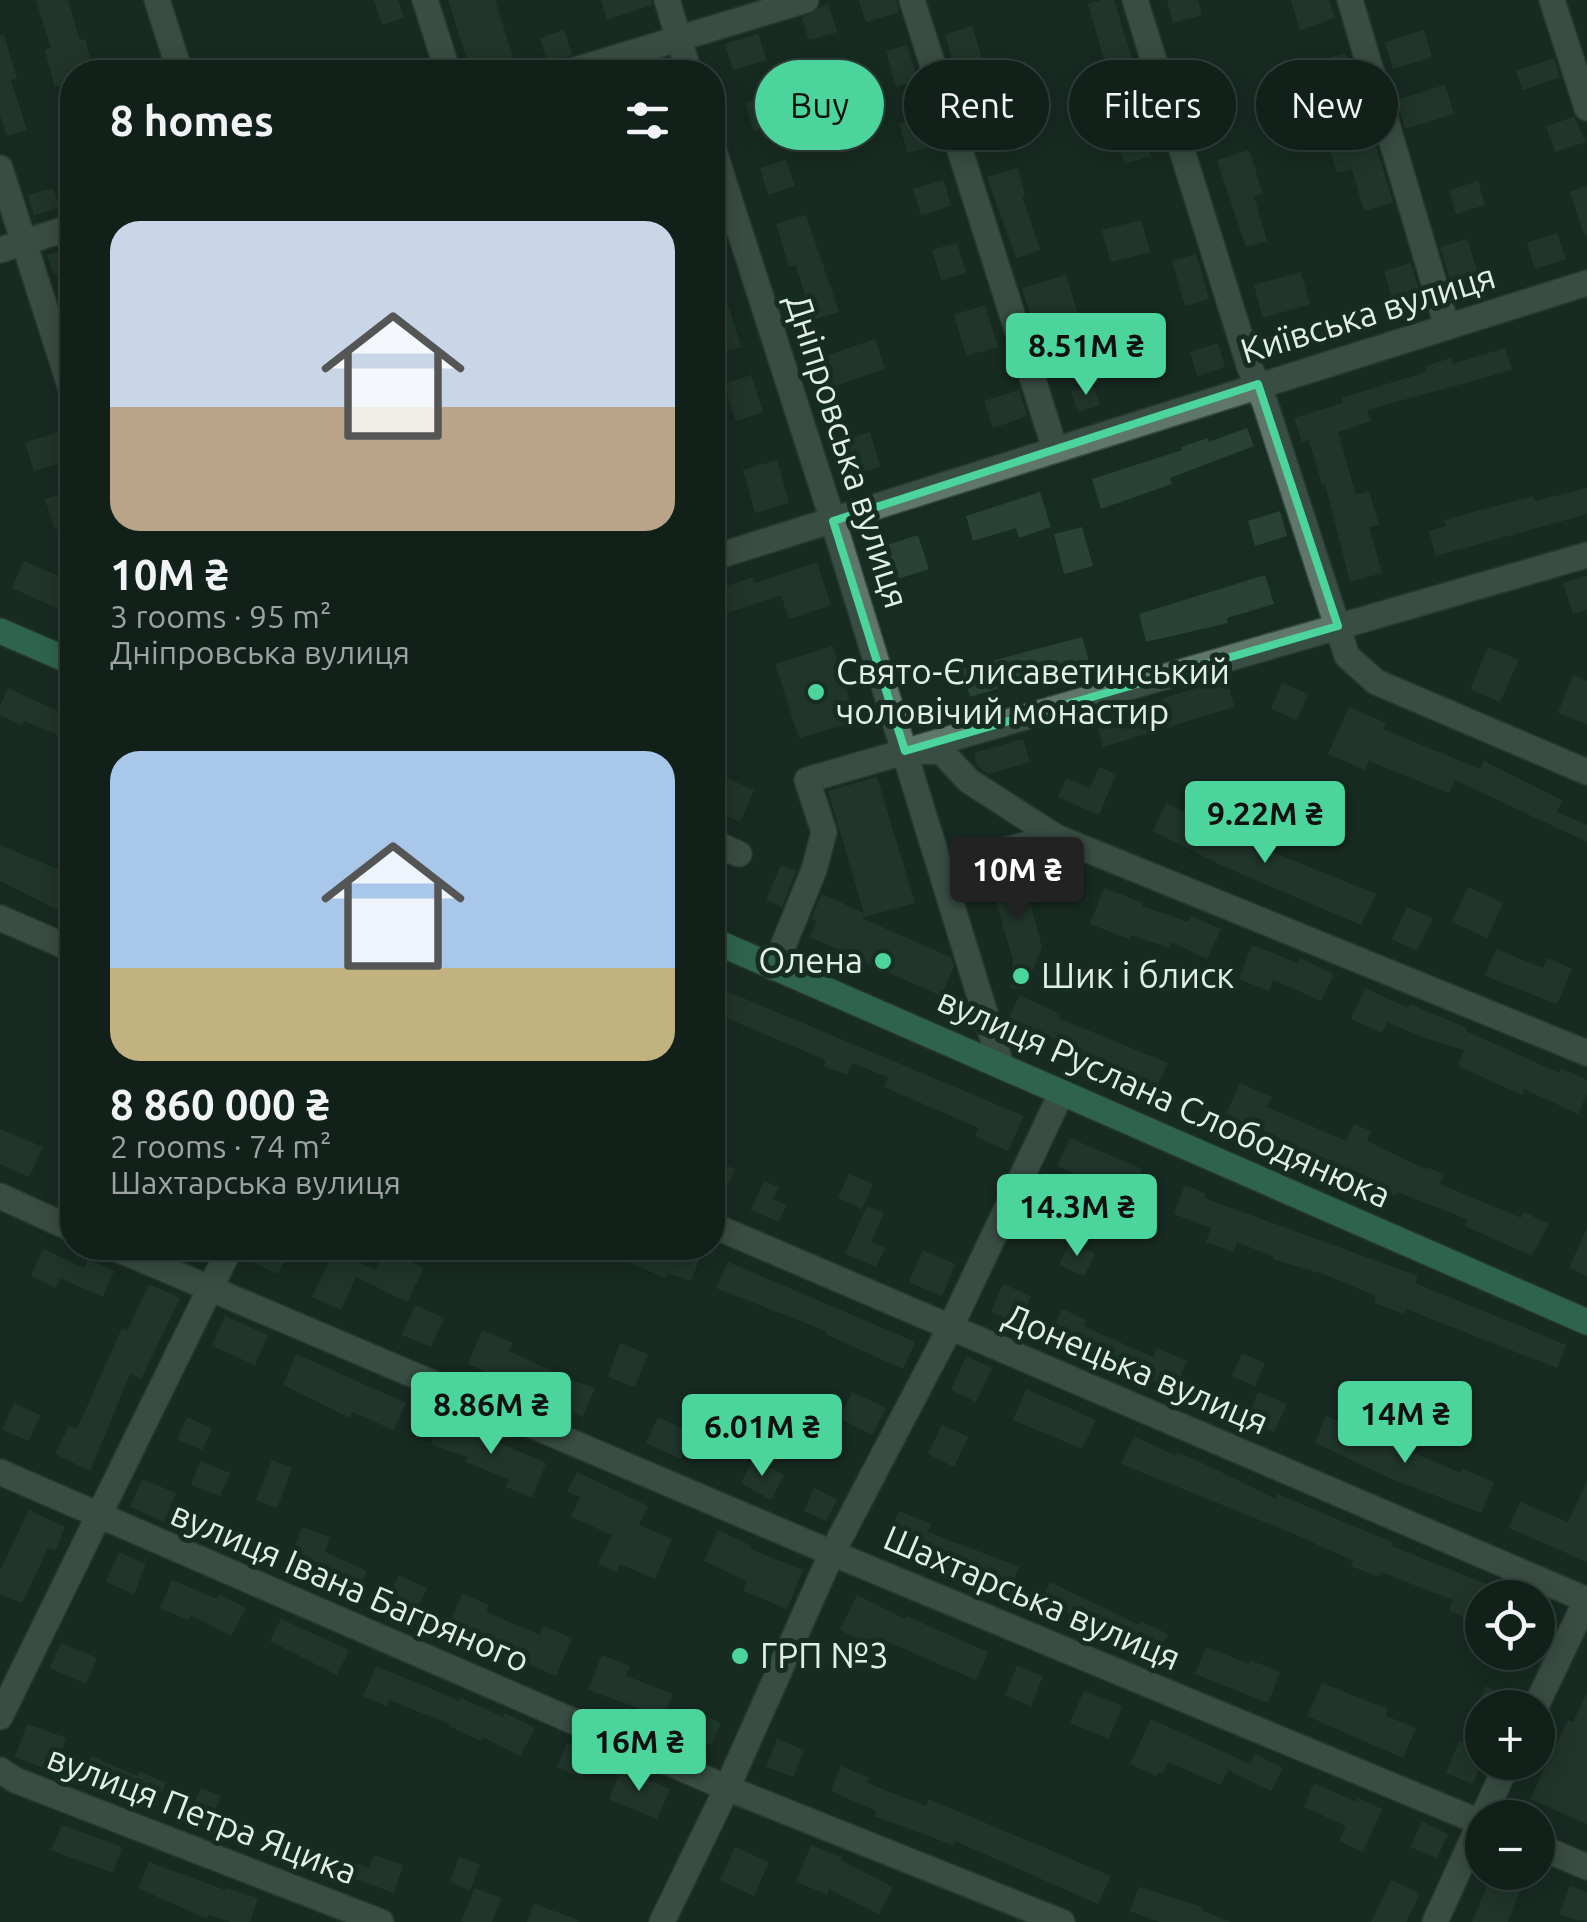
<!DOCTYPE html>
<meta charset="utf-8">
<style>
:root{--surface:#11211a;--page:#1a2923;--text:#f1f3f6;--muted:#9ca3a2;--line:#303e39;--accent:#4bd49b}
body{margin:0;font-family:Ubuntu,sans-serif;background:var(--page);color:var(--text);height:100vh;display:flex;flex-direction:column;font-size:38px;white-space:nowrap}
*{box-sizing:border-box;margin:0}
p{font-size:32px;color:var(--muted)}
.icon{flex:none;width:55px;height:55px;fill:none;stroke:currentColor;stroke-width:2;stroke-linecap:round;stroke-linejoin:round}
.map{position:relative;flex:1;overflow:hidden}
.details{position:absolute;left:60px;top:60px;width:665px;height:1200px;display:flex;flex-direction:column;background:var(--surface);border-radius:40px;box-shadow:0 5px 25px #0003,0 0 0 2px var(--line)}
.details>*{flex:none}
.top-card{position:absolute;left:755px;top:60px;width:680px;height:90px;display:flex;gap:20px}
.buttons{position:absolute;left:1465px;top:1580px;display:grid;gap:20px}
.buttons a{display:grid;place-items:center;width:90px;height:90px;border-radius:50%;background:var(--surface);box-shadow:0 5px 25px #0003,0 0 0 2px var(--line);font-size:50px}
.price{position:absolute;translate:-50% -85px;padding:0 22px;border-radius:10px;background:var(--accent);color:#111;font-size:32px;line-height:65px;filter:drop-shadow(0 2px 5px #0008)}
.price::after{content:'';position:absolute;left:50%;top:60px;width:30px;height:22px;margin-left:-15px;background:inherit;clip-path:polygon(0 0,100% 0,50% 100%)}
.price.active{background:#222;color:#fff}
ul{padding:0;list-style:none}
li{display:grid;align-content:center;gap:20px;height:530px;padding:0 50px}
li span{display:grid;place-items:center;height:310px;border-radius:30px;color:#555}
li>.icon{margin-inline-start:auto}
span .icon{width:180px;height:180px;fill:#fffc;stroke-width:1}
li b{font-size:42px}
h2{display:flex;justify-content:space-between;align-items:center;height:120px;padding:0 50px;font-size:42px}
.chip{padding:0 35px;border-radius:45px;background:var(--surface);box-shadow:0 5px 25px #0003,0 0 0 2px var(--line);font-size:35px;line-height:90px}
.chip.active{background:var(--accent);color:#111}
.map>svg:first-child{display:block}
.building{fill:#2a4135}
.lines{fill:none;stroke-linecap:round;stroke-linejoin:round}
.minor-casing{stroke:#384940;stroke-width:28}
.major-casing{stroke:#384940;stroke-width:28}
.minor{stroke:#5f776a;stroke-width:25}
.major{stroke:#4aa982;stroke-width:25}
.marked{fill:none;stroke:#4bd49b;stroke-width:8;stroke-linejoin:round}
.poi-dot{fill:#4bd49b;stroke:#172c22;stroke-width:4}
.labels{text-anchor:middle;stroke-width:10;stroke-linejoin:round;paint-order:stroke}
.street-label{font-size:35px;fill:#e2efe8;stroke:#172c22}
.poi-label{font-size:35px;fill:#e2efe8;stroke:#172c22;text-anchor:start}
</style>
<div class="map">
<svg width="1587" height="1922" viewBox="0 0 1587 1922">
<rect width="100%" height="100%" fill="#172c22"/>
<!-- building -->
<g class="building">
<path d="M36,0H68L80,40L85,39L94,72H72V82L55,87L45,50L51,48Z"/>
<path d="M374,0H398L404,18L382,25Z"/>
<path d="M448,0H495L518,72H471Z"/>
<path d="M601,0H651L652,5L607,20Z"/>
<path d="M859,0H896L899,12L866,22Z"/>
<path d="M1101,0H1114L1139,83L1095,96L1088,72L1106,67L1088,4Z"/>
<path d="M1167,0H1198L1202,15L1173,23Z"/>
<path d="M1291,0H1329L1335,18L1300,30Z"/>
<path d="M828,3L837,32L809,40L802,18Z"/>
<path d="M972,26L982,58L954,66L945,35Z"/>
<path d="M564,30L572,54L549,68L540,38Z"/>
<path d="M1424,30L1432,57L1393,69L1385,42Z"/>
<path d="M758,34L767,60L733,70L725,44Z"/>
<path d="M0,35H4L17,78L11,80L27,130L7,136L0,116Z"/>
<path d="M907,45L918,80L896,87L886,51Z"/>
<path d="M1345,53L1355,87L1322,97L1311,64Z"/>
<path d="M1554,58L1560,77L1523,90L1516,71Z"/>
<path d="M1445,85L1454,114L1405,129L1397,100Z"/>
<path d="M1229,87L1234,106L1204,115L1198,96Z"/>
<path d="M1003,92L1012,124L975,135L966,103Z"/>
<path d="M773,93L782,122L754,131L745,103Z"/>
<path d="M926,116L934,146L908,153L899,124Z"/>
<path d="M1574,117L1586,142L1555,152L1546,126Z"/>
<path d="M1140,119L1151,156L1125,164L1113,127Z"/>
<path d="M1372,133L1393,202L1364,211L1352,169L1337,173L1329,147Z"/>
<path d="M1249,150L1263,194L1254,196L1267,241L1246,247L1217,160Z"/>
<path d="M786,160L795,186L768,195L760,168Z"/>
<path d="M1018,168L1025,195L1022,196L1040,250L1016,258L987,177Z"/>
<path d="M944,180L951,206L921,215L913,189Z"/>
<path d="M1478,181L1485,205L1456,214L1449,190Z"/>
<path d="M1587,186V234L1584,235L1570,192Z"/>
<path d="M53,188L59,208L34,215L28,195Z"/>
<path d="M806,215L839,312L812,320L796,265L789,267L776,224Z"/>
<path d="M1141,220L1150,252L1111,262L1102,230Z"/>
<path d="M1557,233L1566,259L1535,269L1527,243Z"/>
<path d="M1467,239L1478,274L1451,283L1440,247Z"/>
<path d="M957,243L966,273L941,280L932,250Z"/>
<path d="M72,247V269L54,275L47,255Z"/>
<path d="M1196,254L1209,299L1185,306L1172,261Z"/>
<path d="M1411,263L1422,301L1395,309L1384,271Z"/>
<path d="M716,265L741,347L720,353L712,326V266Z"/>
<path d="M1301,272L1310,304L1263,318L1254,285Z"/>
<path d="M1066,275L1084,335L1040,347L1022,288Z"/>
<path d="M985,305L998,347L966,356L954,315Z"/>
<path d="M1109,333L1114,351L1080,361L1075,344Z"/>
<path d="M875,339L885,369L832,387L822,357Z"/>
<path d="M1218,343L1225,367L1197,376L1190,352Z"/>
<path d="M1505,348L1512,370L1367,410L1371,421L1338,432L1356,495L1369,491L1379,525L1369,527L1382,573L1350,582L1325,484L1322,485L1309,440L1302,442L1294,418L1343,403L1342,398L1426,372L1425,366L1451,358L1453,364Z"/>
<path d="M751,375L763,412L736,421L724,384Z"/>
<path d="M1093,384L1100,405L1078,412L1071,392Z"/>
<path d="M1019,390L1027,416L993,428L984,401Z"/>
<path d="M1247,428L1254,446L1170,478L1172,484L1101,509L1092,479L1182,450L1181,447L1208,438L1209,442Z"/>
<path d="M58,432L67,461L34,471L25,443Z"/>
<path d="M870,432L880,467L855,475L845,440Z"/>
<path d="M777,460L789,503L755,513L743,470Z"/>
<path d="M1587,488V514L1436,556L1429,531L1446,526L1444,520L1533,496L1535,501Z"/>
<path d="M72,491V525L55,530L45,499Z"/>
<path d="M1040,492L1051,527L1019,538L1016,528L973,541L966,516Z"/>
<path d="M1280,511L1287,536L1255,546L1248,521Z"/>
<path d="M1082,527L1093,566L1064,574L1054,534Z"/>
<path d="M918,535L929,569L895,580L884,546Z"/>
<path d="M24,561L72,582V615L12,588Z"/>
<path d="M817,562L831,605L789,619L781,595L712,618V591L753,577L755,583Z"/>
<path d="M1265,575L1274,604L1227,618L1228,623L1146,642L1139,614Z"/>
<path d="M1587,576V610L1573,614L1563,583Z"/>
<path d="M1082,637L1089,661L970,697L962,669Z"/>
<path d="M833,646L856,721L799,738L775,664Z"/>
<path d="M1488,647L1519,660L1500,702L1470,689Z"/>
<path d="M1573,675L1587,681V724L1558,713Z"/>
<path d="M1227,678L1234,707L1103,747L1096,720Z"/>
<path d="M72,682V741L24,721L22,725L0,715V706L8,688L60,712Z"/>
<path d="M1282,683L1308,694L1297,720L1271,709Z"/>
<path d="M1349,707L1386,723L1383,729L1480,769L1484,761L1562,800L1557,812L1587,825V842L1455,780L1449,793L1369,761L1365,770L1328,754Z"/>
<path d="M1023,739L1030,762L988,774L977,766L974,753Z"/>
<path d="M1099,767L1116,774L1099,815L1058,797L1066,778L1090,788Z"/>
<path d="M712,772L754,790L740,822L712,810Z"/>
<path d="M877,777L915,903L861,918L951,957L954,967L941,996L810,937L817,921L811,919L822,894L864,913L828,791Z"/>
<path d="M1166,803L1240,839L1376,894L1361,925L1227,868L1153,831Z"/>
<path d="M0,845L72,875V917L0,881Z"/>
<path d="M1019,863L1042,947L1025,989L1010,988L1013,961L988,872Z"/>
<path d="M781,865L796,871L782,907L766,900Z"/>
<path d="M1468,887L1503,903L1487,938L1452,922Z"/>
<path d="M1104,888L1143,903L1142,906L1188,922L1191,916L1221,929L1207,959L1172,942L1170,948L1131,935L1129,939L1090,924Z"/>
<path d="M1407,907L1433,918L1417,951L1392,939Z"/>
<path d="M1252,945L1298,963L1300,958L1334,974L1321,1001L1273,980L1269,991L1239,979Z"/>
<path d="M1496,949L1543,968L1548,958L1572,969L1557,1004L1485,976Z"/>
<path d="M712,985L1024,1116L1008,1151L975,1136L979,1128L884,1087L888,1077L852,1063L847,1075L824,1066L826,1060L712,1012Z"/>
<path d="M1365,988L1408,1008L1410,1004L1467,1028L1466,1031L1559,1073L1561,1068L1587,1080V1093L1578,1114L1524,1089L1522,1095L1458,1066L1464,1050L1425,1038L1387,1022L1382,1033L1351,1019Z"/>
<path d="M1020,995L1060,1014L1058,1018L1168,1063L1157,1087L1100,1061L1098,1066L1072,1054L1074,1048L1008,1019Z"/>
<path d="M1240,1083L1272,1097L1267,1107L1346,1141L1354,1124L1371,1131L1367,1141L1425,1169L1426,1167L1444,1174L1440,1184L1521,1218L1524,1212L1549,1224L1532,1256L1465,1226L1467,1219L1397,1192L1395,1196L1371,1184L1373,1179L1309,1152L1307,1158L1279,1145L1281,1139L1226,1114Z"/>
<path d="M0,1129L43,1147L29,1177L0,1164Z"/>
<path d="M1070,1138L1142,1169L1136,1182L1150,1189L1140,1212L1100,1194L1103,1186L1057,1166Z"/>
<path d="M712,1160L735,1169L724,1197L712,1192Z"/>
<path d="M849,1174L873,1184L862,1209L838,1198Z"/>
<path d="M764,1181L779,1187L773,1199L786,1205L779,1222L751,1210Z"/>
<path d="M1185,1185L1205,1193L1204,1198L1418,1276L1415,1283L1566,1345L1557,1368L1406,1309L1404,1314L1374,1303L1376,1296L1326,1275L1273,1259L1274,1257L1237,1242L1234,1252L1206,1242L1211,1228L1174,1214Z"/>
<path d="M867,1206L884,1213L871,1242L885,1248L876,1267L845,1254Z"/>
<path d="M1587,1228V1276L1569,1268Z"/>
<path d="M1070,1242L1095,1254L1084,1276L1059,1265Z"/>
<path d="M258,1248H290L278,1274L252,1262Z"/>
<path d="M637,1248H704L691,1281L668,1273L666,1278L630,1263Z"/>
<path d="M43,1249L84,1268L88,1259L114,1271L103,1297L60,1278L56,1288L31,1276Z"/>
<path d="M385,1250L424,1268L407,1302L356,1277L341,1310L312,1297L334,1251L375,1270Z"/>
<path d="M923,1250L955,1264L942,1296L909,1282Z"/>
<path d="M728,1262L915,1342L903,1369L825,1334L826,1331L716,1288Z"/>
<path d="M149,1284L180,1298L141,1379L130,1374L90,1471L55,1454L69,1426L77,1429L122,1328L127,1331Z"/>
<path d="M1003,1284L1031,1296L1019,1324L991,1312Z"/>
<path d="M415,1305L444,1318L431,1347L402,1335Z"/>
<path d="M1062,1309L1086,1320L1083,1326L1153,1357L1157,1348L1187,1361L1175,1390L1048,1338Z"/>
<path d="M225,1316L268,1335L255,1365L212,1346Z"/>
<path d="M482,1330L513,1343L509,1351L573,1381L595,1388L583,1417L553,1404L552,1406L513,1388L515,1384L468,1364Z"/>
<path d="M620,1343L648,1354L635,1387L608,1377Z"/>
<path d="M1242,1353L1265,1363L1255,1386L1232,1376Z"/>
<path d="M296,1354L406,1403L394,1430L352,1412L350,1418L283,1385Z"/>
<path d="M966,1356L992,1368L976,1402L951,1390Z"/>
<path d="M1026,1389L1096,1420L1082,1449L1013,1420Z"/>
<path d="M852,1392L886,1408L872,1435L839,1418Z"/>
<path d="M1258,1392L1287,1404L1274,1432L1246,1420Z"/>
<path d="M14,1403L40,1415L29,1441L2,1430Z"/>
<path d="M1326,1416L1461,1473L1463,1469L1494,1482L1481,1513L1392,1479L1315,1443Z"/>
<path d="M187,1417L212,1429L202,1450L177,1439Z"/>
<path d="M658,1417L693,1433L681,1459L646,1443Z"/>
<path d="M441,1418L546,1463L532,1498L506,1487L509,1479L465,1462L467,1457L431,1444Z"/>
<path d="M942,1425L968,1437L954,1467L928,1454Z"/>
<path d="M1134,1436L1176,1456L1177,1452L1204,1464L1276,1499L1277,1494L1394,1543L1392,1546L1521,1598H1482V1625L1449,1611L1453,1600L1381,1572L1379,1577L1351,1566L1353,1561L1292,1533L1121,1464Z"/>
<path d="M754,1458L784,1475L771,1500L741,1483Z"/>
<path d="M272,1460L292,1468L277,1508L256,1500Z"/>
<path d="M200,1461L230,1473L220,1496L191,1485Z"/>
<path d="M577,1472L648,1506L639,1525L672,1539L655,1579L620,1564L616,1572L598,1564L612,1535L571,1517L580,1497L567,1492Z"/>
<path d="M142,1479L176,1493L164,1522L130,1507Z"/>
<path d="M1587,1481V1562L1509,1528L1520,1502L1568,1522Z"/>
<path d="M814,1488L837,1499L826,1521L804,1511Z"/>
<path d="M29,1510L65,1527L55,1551L48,1548L22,1603L0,1594V1571Z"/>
<path d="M899,1511L931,1524L928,1532L1019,1567L1009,1593L886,1542Z"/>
<path d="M302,1527L330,1537L325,1552L367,1571L355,1597L329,1586L333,1579L289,1563Z"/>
<path d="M718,1530L752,1546L750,1549L803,1570L787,1609L743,1591L747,1581L704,1561Z"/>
<path d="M119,1552L146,1564L134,1594L106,1582Z"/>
<path d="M399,1575L427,1588L414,1615L386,1602Z"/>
<path d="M172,1580L217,1599L219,1594L246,1608L231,1636L191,1615L189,1620L160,1608Z"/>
<path d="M1050,1582L1139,1625L1140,1621L1168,1634L1158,1656L1116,1636L1113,1642L1080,1627L1083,1619L1042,1603Z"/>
<path d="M462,1594L489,1605L486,1612L540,1635L543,1626L572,1638L556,1676L448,1628Z"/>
<path d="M857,1595L905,1619L906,1616L988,1652L976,1680L884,1640L879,1649L840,1630Z"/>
<path d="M1538,1604L1557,1613L1538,1658Z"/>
<path d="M281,1619L349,1650L337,1675L270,1641Z"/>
<path d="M61,1643L97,1658L86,1684L50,1668Z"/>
<path d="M1206,1647L1249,1664L1250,1660L1280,1672L1268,1703L1195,1674Z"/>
<path d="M602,1655L630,1666L626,1676L673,1694L664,1717L588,1690Z"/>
<path d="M376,1666L460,1701L461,1698L503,1717L505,1713L535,1728L520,1756L483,1737L481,1741L449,1726L450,1724L389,1700L387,1706L363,1696Z"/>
<path d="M1017,1666L1043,1676L1031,1706L1005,1695Z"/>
<path d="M1322,1683L1388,1709L1386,1716L1416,1728L1403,1758L1307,1716Z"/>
<path d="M1486,1686L1520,1703L1519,1708H1476Z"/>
<path d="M1084,1691L1122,1706L1109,1739L1070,1723Z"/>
<path d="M1587,1693V1824L1530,1799L1568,1720L1573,1722Z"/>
<path d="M700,1714L721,1723L711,1745L691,1737Z"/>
<path d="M1151,1719L1250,1764L1255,1754L1283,1768L1271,1791L1228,1770L1221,1785L1168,1762L1162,1774L1158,1772L1156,1776L1130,1764Z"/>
<path d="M27,1724L66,1738L54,1772L15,1757Z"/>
<path d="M777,1739L804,1750L793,1777L766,1767Z"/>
<path d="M1459,1741L1482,1750V1760L1473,1784L1446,1773Z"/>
<path d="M567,1743L593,1753L582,1778L557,1767Z"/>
<path d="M92,1756L137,1776L139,1771L166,1783L153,1813L81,1782Z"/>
<path d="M841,1766L869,1778L867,1783L926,1806L929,1799L1111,1876L1098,1904L955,1841L953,1845L874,1816L876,1811L831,1791Z"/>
<path d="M621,1768L670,1789L657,1819L609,1799Z"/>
<path d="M1314,1783L1356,1802L1358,1798L1382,1809L1363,1852L1339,1841L1346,1826L1304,1807Z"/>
<path d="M201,1788L221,1796L206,1831L186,1822Z"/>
<path d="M1422,1822L1448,1834L1437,1858L1410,1847Z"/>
<path d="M62,1825L122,1847L113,1873L51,1850Z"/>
<path d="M811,1845L842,1857L840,1860L893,1887L879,1914L829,1889L827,1894L796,1882Z"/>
<path d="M735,1847L769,1862L754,1896L720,1880Z"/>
<path d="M323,1851L369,1868L374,1855L403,1865L394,1893L347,1876L343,1887L314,1876Z"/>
<path d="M459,1857L480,1865L470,1890L450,1882Z"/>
<path d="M149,1862L225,1890L226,1888L258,1898L250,1922H231L208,1915L207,1919L138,1888Z"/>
<path d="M1493,1872H1527L1508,1922H1472Z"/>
<path d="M1391,1880L1420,1894L1406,1922H1371Z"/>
<path d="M1570,1886L1587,1892V1922L1559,1915Z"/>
<path d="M1139,1887L1202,1907L1201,1910L1230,1922H1159L1130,1911Z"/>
<path d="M475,1888L501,1898L492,1922H461Z"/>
<path d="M534,1904L579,1920L578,1922H527Z"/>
</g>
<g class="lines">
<!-- minor casing -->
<g class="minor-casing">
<g id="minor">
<path d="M157,0L180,72"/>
<path d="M425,0L448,72"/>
<path d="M667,0L689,72"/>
<path d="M912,0L1055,449"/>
<path d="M1135,0L1250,368L1265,403L1347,656L1376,682L1587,772"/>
<path d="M1350,0L1447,327"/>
<path d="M1552,0L1587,108"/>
<path d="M569,72L806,0"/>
<path d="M712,145L833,521L1001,1065"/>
<path d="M0,168L72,392"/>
<path d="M0,250L72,227"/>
<path d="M712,558L1587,283"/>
<path d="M915,751L942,752L969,781L1056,837L1587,1053"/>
<path d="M712,842L739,854"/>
<path d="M943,872L989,854L1056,837"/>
<path d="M0,918L72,949"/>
<path d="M774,968L814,870L824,832L807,780L1587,555"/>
<path d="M0,1196L72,1229"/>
<path d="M712,1225L1587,1600"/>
<path d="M115,1248L832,1553L1482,1823"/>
<path d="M0,1472L727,1788L1062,1922"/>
<path d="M1535,1708L1587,1599"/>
<path d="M0,1717L230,1248"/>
<path d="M0,1770L15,1780L381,1922"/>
<path d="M1538,1846L1587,1867"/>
<path d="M662,1922L727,1788L832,1553L950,1328L1062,1092"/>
<path d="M1435,1922L1508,1762"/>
</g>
</g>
<!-- major casing -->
<g class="major-casing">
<g id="major">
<path d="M0,631L72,662"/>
<path d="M712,940L1587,1322"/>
</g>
</g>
<!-- minor -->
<use href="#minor" class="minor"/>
<!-- major -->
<use href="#major" class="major"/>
</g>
<!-- marked area -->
<path d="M0 0H1587V1922H0ZM1258,384L1338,626L905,751L833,521Z" fill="#172c22" fill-opacity=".55" fill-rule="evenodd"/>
<path class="marked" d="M1258,384L1338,626L905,751L833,521Z"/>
<!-- markers -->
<g class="poi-dot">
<circle cx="816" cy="692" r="10"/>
<circle cx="883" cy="961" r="10"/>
<circle cx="1021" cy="976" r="10"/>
<circle cx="740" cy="1656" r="10"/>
</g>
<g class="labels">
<!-- street labels -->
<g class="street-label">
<text transform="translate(1368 314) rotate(-17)" y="12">Київська вулиця</text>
<text transform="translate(847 451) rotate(72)" y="12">Дніпровська вулиця</text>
<text transform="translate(1164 1098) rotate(24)" y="12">вулиця Руслана Слободянюка</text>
<text transform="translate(1136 1369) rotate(23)" y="12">Донецька вулиця</text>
<text transform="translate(350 1587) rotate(23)" y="12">вулиця Івана Багряного</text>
<text transform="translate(1032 1598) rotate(23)" y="12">Шахтарська вулиця</text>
<text transform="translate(202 1815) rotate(21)" y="12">вулиця Петра Яцика</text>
</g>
<!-- poi labels -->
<g class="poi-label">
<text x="836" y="684">Свято-Єлисаветинський<tspan x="836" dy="40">чоловічий монастир</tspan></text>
<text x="863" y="973" text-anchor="end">Олена</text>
<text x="1041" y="988">Шик і блиск</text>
<text x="760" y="1668">ГРП №3</text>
</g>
</g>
</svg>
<div class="buttons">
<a><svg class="icon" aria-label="locate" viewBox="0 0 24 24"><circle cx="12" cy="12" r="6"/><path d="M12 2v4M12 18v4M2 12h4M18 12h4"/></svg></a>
<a>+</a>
<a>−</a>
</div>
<b class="price" style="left:1086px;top:398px">8.51M ₴</b>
<b class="price" style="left:1265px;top:866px">9.22M ₴</b>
<b class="price active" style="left:1017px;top:922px">10M ₴</b>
<b class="price" style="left:1077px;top:1259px">14.3M ₴</b>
<b class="price" style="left:491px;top:1457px">8.86M ₴</b>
<b class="price" style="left:1405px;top:1466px">14M ₴</b>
<b class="price" style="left:762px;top:1479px">6.01M ₴</b>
<b class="price" style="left:639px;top:1794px">16M ₴</b>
<div class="top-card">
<a class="chip active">Buy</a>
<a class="chip">Rent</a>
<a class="chip">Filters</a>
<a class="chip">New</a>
</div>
<section class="details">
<h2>8 homes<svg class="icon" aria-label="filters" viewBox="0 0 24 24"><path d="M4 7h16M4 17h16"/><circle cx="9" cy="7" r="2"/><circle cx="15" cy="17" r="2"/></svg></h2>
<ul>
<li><span style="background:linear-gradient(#c9d6e8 60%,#b9a48a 0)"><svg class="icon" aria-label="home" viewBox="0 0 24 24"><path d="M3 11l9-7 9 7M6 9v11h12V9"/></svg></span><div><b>10M ₴</b><p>3 rooms · 95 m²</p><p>Дніпровська вулиця</p></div></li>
<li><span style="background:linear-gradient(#a9c7e8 70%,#c2b280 0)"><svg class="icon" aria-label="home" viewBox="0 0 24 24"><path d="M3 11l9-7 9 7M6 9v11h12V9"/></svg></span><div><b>8 860 000 ₴</b><p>2 rooms · 74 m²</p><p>Шахтарська вулиця</p></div></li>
</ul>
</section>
</div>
